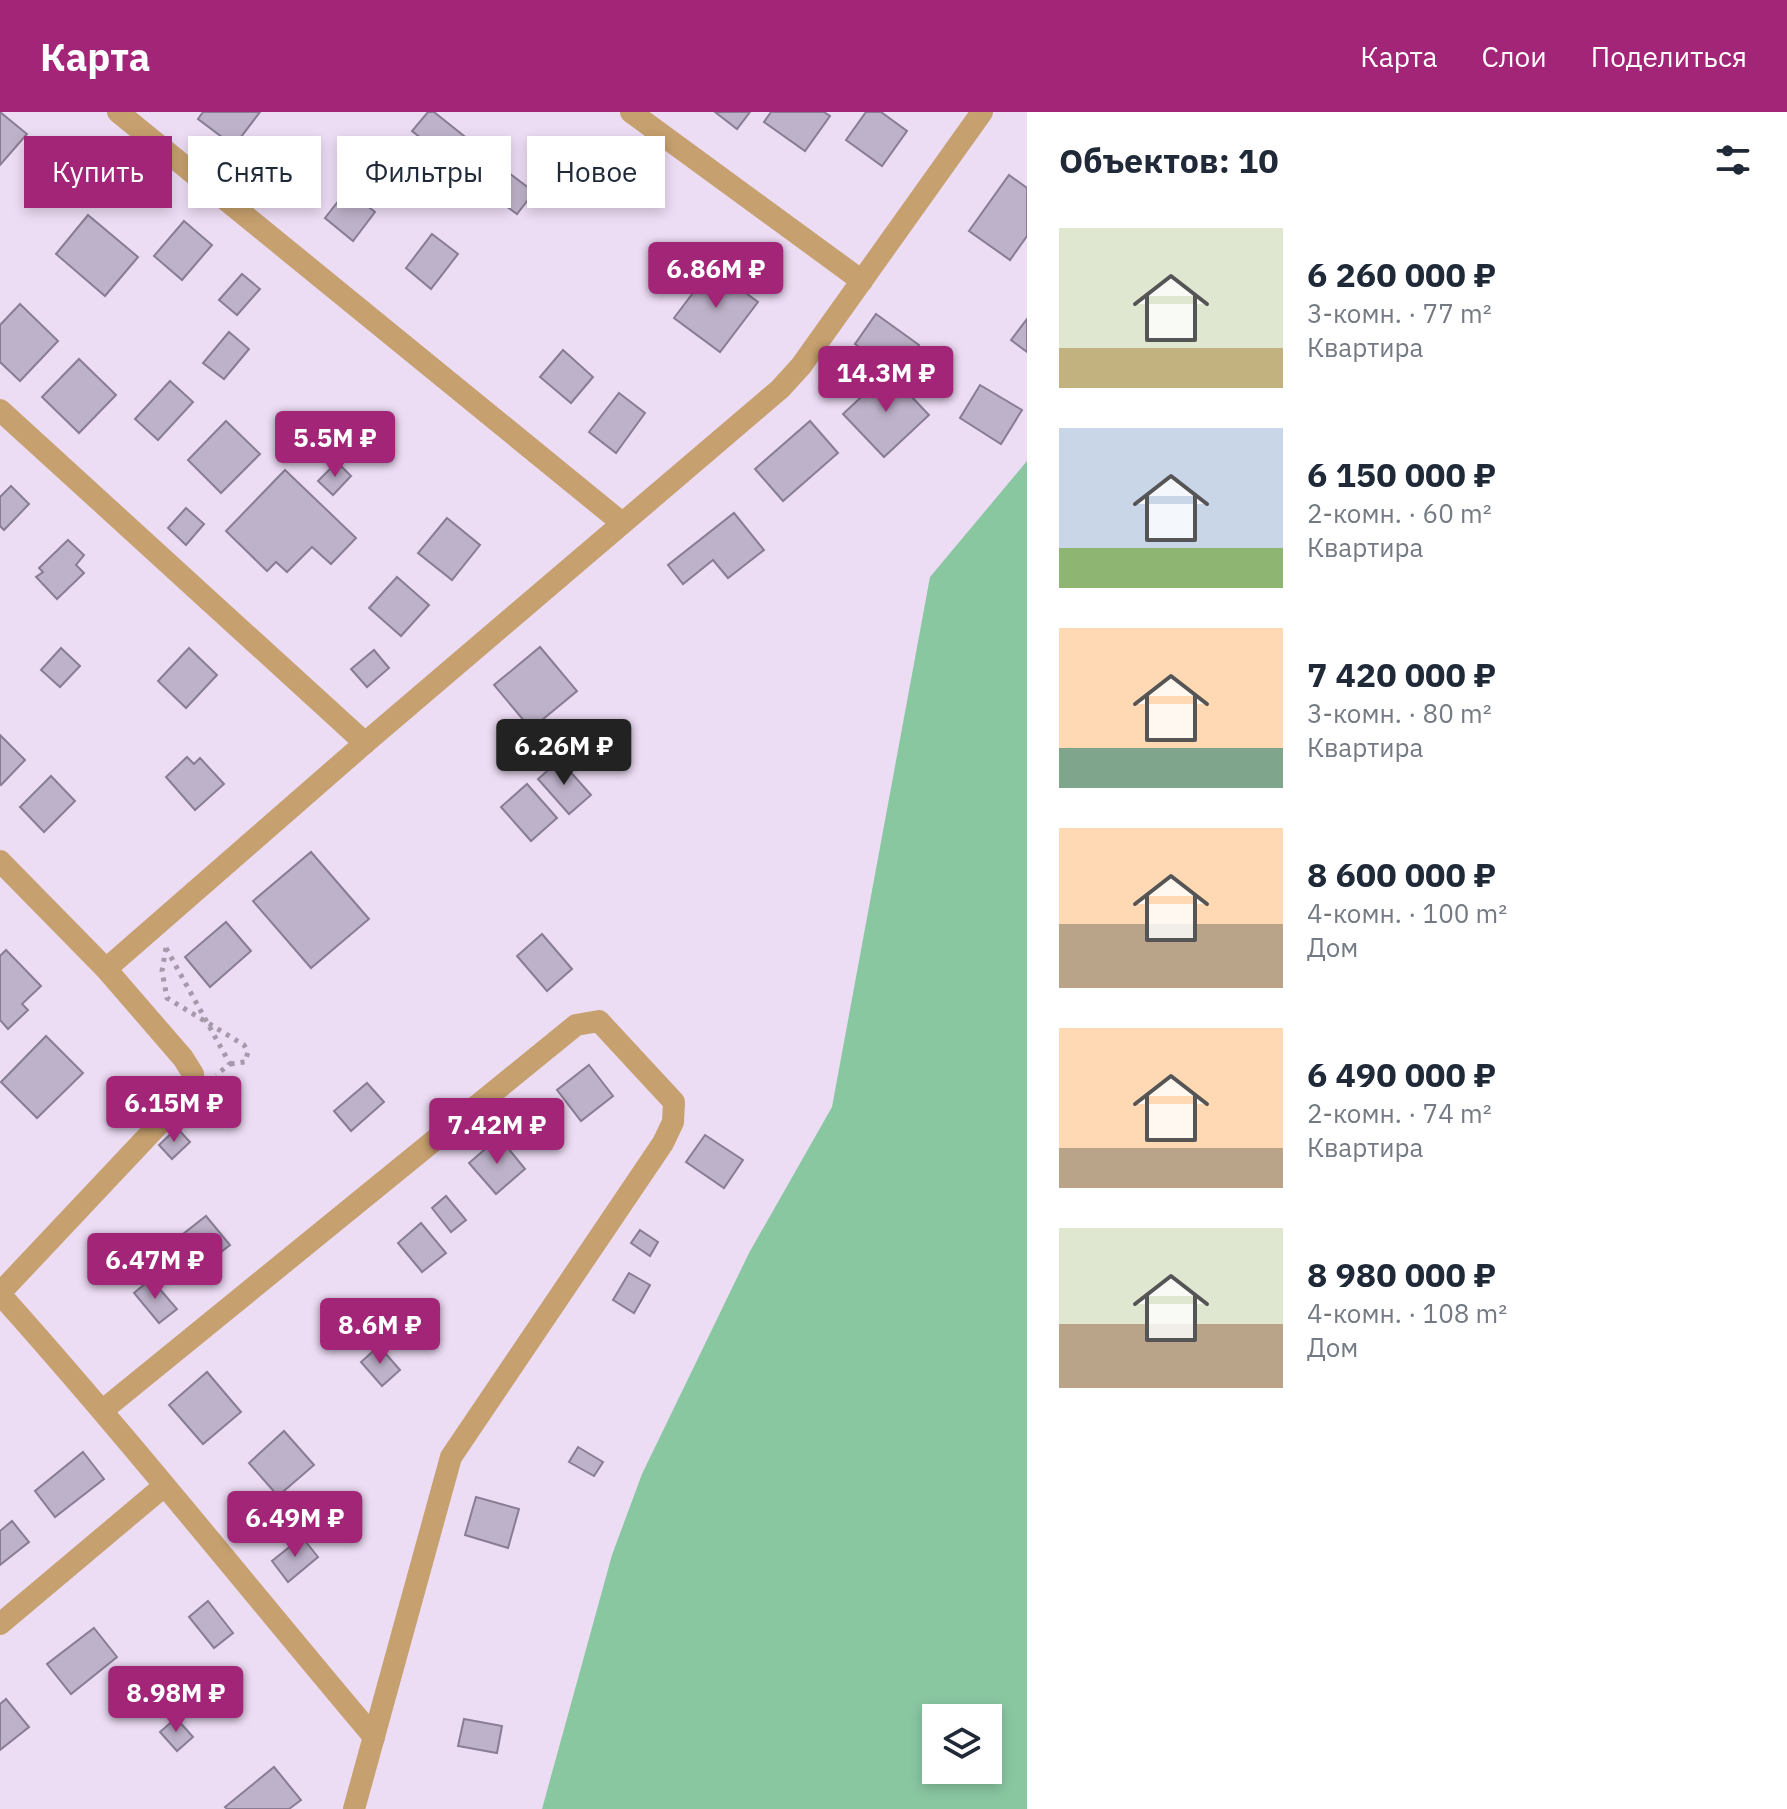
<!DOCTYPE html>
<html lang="ru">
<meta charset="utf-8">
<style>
:root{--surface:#fff;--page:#f2f2f3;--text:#1f2937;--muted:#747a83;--accent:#a32577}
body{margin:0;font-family:"IBM Plex Sans",sans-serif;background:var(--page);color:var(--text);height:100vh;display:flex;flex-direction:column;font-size:30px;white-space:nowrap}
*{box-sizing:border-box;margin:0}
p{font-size:26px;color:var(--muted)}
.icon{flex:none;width:44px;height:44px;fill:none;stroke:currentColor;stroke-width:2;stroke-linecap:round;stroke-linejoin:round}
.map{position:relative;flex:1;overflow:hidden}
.drawer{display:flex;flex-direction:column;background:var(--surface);width:760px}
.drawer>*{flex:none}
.top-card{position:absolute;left:24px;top:24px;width:760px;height:72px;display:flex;gap:16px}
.buttons{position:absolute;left:922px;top:1592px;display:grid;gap:16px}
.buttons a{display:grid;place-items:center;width:80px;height:80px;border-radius:0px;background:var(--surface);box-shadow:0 4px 12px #0003;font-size:40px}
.price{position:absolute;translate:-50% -68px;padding:0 18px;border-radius:8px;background:var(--accent);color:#fff;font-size:26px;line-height:52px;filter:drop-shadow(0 2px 4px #0008)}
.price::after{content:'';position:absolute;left:50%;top:48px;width:24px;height:18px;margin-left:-12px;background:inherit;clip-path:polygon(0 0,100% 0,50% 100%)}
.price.active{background:#222;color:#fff}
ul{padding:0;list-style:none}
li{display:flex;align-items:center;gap:24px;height:200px;padding:0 32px}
li span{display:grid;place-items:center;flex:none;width:224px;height:160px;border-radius:0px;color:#555}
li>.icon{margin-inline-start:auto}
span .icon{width:96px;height:96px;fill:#fffc;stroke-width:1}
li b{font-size:34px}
h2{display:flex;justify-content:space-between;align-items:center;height:96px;padding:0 32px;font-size:34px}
.chip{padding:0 28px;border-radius:0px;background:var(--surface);box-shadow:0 4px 12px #0003;font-size:28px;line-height:72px}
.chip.active{background:var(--accent);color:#fff}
header{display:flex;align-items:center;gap:48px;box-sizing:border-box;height:112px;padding:0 40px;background:var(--accent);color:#fff}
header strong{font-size:38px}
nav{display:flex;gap:44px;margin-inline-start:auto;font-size:28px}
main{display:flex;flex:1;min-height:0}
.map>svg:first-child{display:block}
.green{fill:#89c7a1;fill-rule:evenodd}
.building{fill:#beb2ca;stroke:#887d94;stroke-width:2}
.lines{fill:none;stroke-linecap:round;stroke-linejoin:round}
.path{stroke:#a599ab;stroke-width:5;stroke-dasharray:4 6;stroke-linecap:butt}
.minor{stroke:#c6a06e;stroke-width:22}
</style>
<header>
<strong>Карта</strong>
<nav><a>Карта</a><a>Слои</a><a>Поделиться</a></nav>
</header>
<main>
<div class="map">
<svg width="1027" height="1697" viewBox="0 0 1027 1697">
<rect width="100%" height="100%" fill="#ecdcf4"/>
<!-- green -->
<path class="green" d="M1027,349V1697H542L612,1443L642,1362L749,1141L832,995L930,465ZM936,1606H988V1658H936Z"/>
<!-- building -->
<g class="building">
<path d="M0,0L27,22L0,53Z"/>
<path d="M203,0H260L234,34L198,7Z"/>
<path d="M428,0H434L479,36L462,58L412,19Z"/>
<path d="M715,0H750L737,17Z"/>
<path d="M771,0H824L830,4L805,39L764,10Z"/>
<path d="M866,0H881L907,19L882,54L846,28Z"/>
<path d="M421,51L449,74L433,94L405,72Z"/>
<path d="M501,55L534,80L517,102L484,78Z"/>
<path d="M1009,63L1027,76V124L1010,148L969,119Z"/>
<path d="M347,78L375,100L353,129L325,106Z"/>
<path d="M88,103L138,145L105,184L56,142Z"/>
<path d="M184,109L212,133L182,168L154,144Z"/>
<path d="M432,122L458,142L431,177L406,156Z"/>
<path d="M712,156L758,190L720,240L674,206Z"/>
<path d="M242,162L260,177L237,203L219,188Z"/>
<path d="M20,192L58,229L20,269L0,250V213Z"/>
<path d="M876,202L919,233L898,263L855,232Z"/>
<path d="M1027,207V240L1011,228Z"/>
<path d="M229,220L249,237L224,267L203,251Z"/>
<path d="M563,238L593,265L571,291L540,265Z"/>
<path d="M79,247L116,283L79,321L42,285Z"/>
<path d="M888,260L929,303L884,345L843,302Z"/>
<path d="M170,269L193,290L158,328L135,307Z"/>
<path d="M980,273L1022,298L1001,332L960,306Z"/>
<path d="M619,281L645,301L616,341L589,320Z"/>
<path d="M226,309L260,342L221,381L188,348Z"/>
<path d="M810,309L838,341L783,389L755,357Z"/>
<path d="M337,350L351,364L333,383L318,369Z"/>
<path d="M285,358L356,426L331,452L312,435L287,460L276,450L267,459L226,419Z"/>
<path d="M11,374L29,392L4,418L0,414V385Z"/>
<path d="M186,396L204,412L186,433L168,416Z"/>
<path d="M734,401L764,438L728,466L713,448L683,472L668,453Z"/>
<path d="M447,406L480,433L452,468L418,441Z"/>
<path d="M68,428L84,443L76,453L84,461L57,487L36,465L43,460L39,456Z"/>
<path d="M397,465L429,493L401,524L369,496Z"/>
<path d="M540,535L577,579L531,617L494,573Z"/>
<path d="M61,536L80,554L60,575L41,558Z"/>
<path d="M189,536L217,563L186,596L158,569Z"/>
<path d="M374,538L389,556L367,575L351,557Z"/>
<path d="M0,623L25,648L1,673L0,672Z"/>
<path d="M187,645L194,652L200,646L224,672L195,698L166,665Z"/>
<path d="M560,648L591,683L569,702L538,667Z"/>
<path d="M51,664L75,689L44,720L20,695Z"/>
<path d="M527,672L557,706L531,729L501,695Z"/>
<path d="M311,740L369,807L311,856L253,789Z"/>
<path d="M226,810L251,839L210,875L185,845Z"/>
<path d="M542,822L572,857L547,879L517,844Z"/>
<path d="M6,838L41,874L22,892L28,898L8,917L0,908V844Z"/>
<path d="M46,924L83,961L37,1006L1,970Z"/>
<path d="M589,953L613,984L581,1009L557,978Z"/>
<path d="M367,971L384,990L351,1019L334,999Z"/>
<path d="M177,1016L190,1030L172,1047L159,1033Z"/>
<path d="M705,1023L743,1048L724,1076L686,1050Z"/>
<path d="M499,1025L525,1057L496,1082L469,1051Z"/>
<path d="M446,1084L466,1108L451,1120L432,1096Z"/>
<path d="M206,1104L230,1133L187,1166L164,1137Z"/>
<path d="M421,1111L446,1141L422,1160L398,1131Z"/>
<path d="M640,1118L658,1130L650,1144L631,1131Z"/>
<path d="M629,1161L650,1173L634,1201L613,1188Z"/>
<path d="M151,1167L177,1197L159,1211L134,1181Z"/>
<path d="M379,1234L400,1258L382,1274L361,1250Z"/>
<path d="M207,1260L241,1300L203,1332L169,1293Z"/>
<path d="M284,1319L314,1353L278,1384L249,1351Z"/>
<path d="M578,1335L603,1350L594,1364L569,1350Z"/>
<path d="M83,1340L104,1367L55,1405L35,1379Z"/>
<path d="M476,1385L519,1397L508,1436L465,1423Z"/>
<path d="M12,1409L29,1430L0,1453V1419Z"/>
<path d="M302,1425L318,1445L288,1470L272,1449Z"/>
<path d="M208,1489L233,1521L214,1536L189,1505Z"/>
<path d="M94,1516L117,1545L71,1582L47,1552Z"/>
<path d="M6,1587L29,1615L0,1638V1592Z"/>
<path d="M176,1606L193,1625L177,1639L160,1620Z"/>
<path d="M464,1607L502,1614L497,1641L458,1634Z"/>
<path d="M274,1655L301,1688L289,1697H227L225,1695Z"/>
</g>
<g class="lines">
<!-- path -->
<g class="path">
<path d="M166,836L230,952L216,963"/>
<path d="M166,836L162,859L167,886L244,933L248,940L245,950L230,952"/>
</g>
<!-- minor -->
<g class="minor">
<path d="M118,0L622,411"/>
<path d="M631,0L862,169"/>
<path d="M0,298L365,631"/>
<path d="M0,749L106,857L365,631L780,277L801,254L982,0"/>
<path d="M0,1181L194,975L193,962L183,946L106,857"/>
<path d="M0,1182C129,1326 249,1477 374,1625"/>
<path d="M103,1298L576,913L599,909L674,990L673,1010L663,1031L451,1345L354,1697"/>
<path d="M0,1512L163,1375"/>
</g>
</g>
</svg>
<div class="buttons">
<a><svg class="icon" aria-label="layers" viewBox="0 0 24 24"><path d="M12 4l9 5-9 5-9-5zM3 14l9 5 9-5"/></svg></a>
</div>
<b class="price" style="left:716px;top:198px">6.86M ₽</b>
<b class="price" style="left:886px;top:302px">14.3M ₽</b>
<b class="price" style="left:335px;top:367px">5.5M ₽</b>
<b class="price active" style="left:564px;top:675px">6.26M ₽</b>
<b class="price" style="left:174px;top:1032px">6.15M ₽</b>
<b class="price" style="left:497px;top:1054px">7.42M ₽</b>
<b class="price" style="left:155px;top:1189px">6.47M ₽</b>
<b class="price" style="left:380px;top:1254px">8.6M ₽</b>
<b class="price" style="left:295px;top:1447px">6.49M ₽</b>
<b class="price" style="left:176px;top:1622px">8.98M ₽</b>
<div class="top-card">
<a class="chip active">Купить</a>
<a class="chip">Снять</a>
<a class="chip">Фильтры</a>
<a class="chip">Новое</a>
</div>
</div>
<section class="drawer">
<h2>Объектов: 10<svg class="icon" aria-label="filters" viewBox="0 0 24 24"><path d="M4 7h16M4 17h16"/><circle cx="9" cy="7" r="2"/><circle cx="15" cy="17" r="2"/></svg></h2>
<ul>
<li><span style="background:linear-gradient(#dfe7d0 75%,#c2b280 0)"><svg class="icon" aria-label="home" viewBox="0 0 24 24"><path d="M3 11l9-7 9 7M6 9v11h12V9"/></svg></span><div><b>6 260 000 ₽</b><p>3-комн. · 77 m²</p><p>Квартира</p></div></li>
<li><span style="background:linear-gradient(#c9d6e8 75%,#8fb573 0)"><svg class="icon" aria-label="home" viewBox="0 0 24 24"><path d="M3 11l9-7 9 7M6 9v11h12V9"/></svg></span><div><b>6 150 000 ₽</b><p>2-комн. · 60 m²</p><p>Квартира</p></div></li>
<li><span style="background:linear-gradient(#ffd9b3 75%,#7fa58c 0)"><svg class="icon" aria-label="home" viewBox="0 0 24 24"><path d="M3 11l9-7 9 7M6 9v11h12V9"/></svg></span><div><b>7 420 000 ₽</b><p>3-комн. · 80 m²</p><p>Квартира</p></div></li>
<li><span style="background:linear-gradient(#ffd9b3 60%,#b9a48a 0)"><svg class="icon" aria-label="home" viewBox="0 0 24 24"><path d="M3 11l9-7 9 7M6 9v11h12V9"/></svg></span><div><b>8 600 000 ₽</b><p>4-комн. · 100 m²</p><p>Дом</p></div></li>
<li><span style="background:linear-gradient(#ffd9b3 75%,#b9a48a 0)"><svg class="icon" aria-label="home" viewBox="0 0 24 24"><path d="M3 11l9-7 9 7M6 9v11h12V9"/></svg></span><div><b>6 490 000 ₽</b><p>2-комн. · 74 m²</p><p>Квартира</p></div></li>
<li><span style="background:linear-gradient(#dfe7d0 60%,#b9a48a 0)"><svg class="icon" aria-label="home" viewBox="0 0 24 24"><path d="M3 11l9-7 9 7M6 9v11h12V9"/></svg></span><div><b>8 980 000 ₽</b><p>4-комн. · 108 m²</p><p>Дом</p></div></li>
</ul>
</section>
</main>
